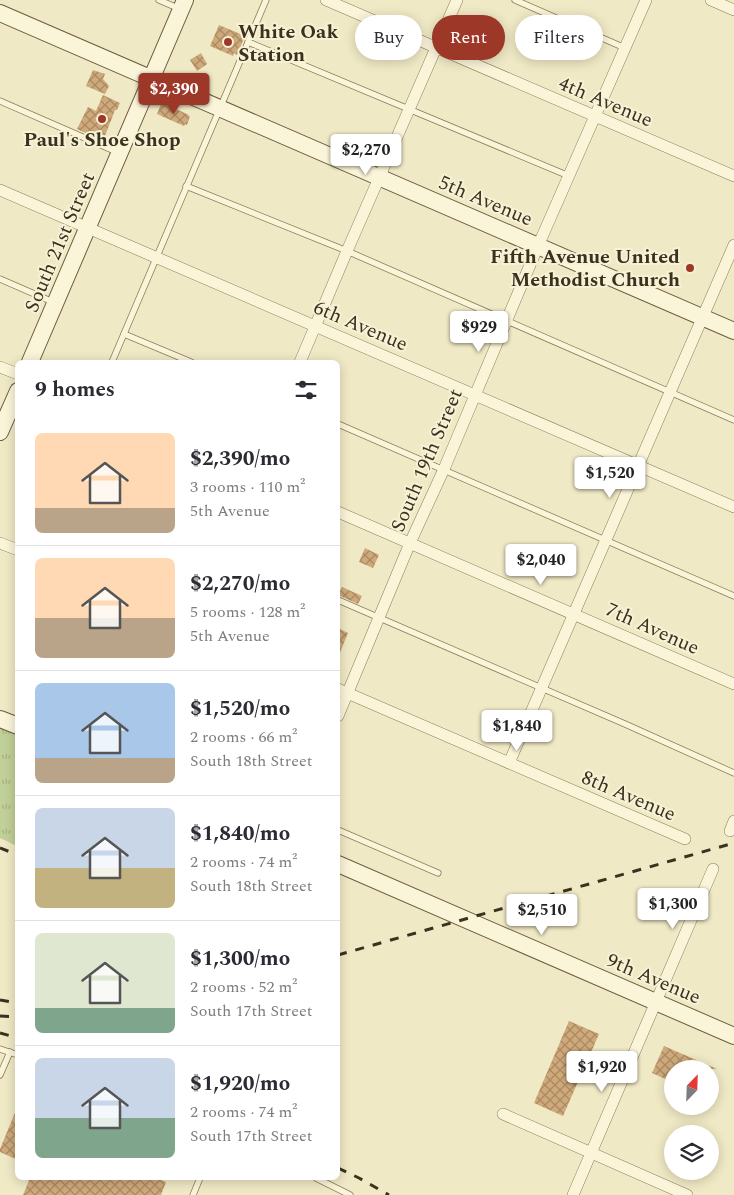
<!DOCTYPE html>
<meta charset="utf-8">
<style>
:root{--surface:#fff;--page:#f7f7f7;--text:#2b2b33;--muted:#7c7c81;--line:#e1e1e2;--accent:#9d3828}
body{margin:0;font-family:Spectral,serif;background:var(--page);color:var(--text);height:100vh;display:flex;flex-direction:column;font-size:19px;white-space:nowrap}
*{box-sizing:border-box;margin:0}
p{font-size:16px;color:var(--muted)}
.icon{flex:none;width:28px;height:28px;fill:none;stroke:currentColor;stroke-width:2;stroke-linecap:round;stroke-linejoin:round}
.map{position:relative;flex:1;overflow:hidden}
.sheet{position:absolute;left:15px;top:360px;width:325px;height:820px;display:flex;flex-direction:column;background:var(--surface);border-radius:8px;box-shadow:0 2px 12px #0003}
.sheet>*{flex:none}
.hud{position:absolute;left:355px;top:15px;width:304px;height:45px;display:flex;gap:10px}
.needle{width:32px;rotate:23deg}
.tools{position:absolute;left:664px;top:1060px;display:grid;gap:10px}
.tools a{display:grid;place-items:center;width:55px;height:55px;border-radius:50%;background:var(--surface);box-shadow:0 2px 12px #0003;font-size:25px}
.price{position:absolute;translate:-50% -42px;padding:0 11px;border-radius:5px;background:#fff;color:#222;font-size:16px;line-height:32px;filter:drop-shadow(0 1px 2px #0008)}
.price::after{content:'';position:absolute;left:50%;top:30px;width:15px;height:11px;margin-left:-8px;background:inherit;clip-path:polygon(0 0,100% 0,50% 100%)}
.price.on{background:var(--accent);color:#fff}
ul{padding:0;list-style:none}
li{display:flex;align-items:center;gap:15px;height:125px;padding:0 20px}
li+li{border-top:1px solid var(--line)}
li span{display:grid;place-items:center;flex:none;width:140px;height:100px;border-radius:8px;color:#555}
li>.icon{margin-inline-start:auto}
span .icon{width:60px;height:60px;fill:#fffc;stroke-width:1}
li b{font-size:21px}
h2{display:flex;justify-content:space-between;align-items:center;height:60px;padding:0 20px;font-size:21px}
.tag{padding:0 18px;border-radius:22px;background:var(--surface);box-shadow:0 2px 12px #0003;font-size:18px;line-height:45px}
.tag.on{background:var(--accent);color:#fff}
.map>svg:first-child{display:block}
.park{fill:url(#park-tufts)}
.building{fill:url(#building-cross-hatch)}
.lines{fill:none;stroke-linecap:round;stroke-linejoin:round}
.lane-casing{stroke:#8c7c5a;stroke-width:7}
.street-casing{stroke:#8c7c5a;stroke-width:12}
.secondary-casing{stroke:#6e5c3d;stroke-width:18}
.lane{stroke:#faf5d9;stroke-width:5.5}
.street{stroke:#faf5d9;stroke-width:11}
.secondary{stroke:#faf5d9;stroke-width:16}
.rail{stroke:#3b311f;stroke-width:3;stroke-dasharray:9 9;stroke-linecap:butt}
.poi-dot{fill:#9d3828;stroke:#f7f2d5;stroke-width:2}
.labels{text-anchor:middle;stroke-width:4;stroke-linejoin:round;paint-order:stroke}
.poi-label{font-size:20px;font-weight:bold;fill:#3b311f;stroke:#f7f2d5;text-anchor:start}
.street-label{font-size:20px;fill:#3b311f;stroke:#f7f2d5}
</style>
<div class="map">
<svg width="734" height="1195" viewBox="0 0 734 1195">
<defs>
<pattern id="park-tufts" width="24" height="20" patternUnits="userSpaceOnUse" patternTransform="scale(1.25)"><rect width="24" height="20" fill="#c1cf98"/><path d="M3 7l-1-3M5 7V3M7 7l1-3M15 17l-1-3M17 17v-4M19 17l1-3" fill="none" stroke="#a7b283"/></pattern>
<pattern id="building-cross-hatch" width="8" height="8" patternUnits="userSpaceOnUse" patternTransform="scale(1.25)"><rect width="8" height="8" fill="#cfa97a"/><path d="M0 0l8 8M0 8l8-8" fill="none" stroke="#a98a63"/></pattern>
</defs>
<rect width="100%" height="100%" fill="#f0e9c5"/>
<!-- park -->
<path class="park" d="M0,727L17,734V846L0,838Z"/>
<!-- building -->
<g class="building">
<path d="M219,25L245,36L237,55L234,53L233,56L210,46Z"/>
<path d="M201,53L207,64L197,71L190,60Z"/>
<path d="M93,70L105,74L103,79L109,86L105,94L86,86Z"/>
<path d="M103,95L120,103L117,110H115L103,141L77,129L88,107L96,111Z"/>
<path d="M161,104H165L189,115L188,116H190L187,125L185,124L184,126L157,114Z"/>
<path d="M365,548L379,555L373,568L359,562Z"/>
<path d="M342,587L362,596L358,604L338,595Z"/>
<path d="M338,628L348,633L338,657Z"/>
<path d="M569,1021L599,1034L563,1116L534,1103Z"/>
<path d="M664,1046L717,1069H672V1082L652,1073Z"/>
<path d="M17,1108H18V1160L0,1152V1149Z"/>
<path d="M30,1178H156L166,1182L161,1195H23Z"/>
</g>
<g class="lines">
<!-- lane casing -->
<g class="lane-casing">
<g id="lane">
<path d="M159,0L180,9"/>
<path d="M515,0L625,48"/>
<path d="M248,42L569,176"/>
<path d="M0,101L117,152"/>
<path d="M186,186L347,251L734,420"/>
<path d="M0,279L53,302"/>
<path d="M124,334L191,362"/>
<path d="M112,362C164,242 214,120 266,0"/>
<path d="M338,424L734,596"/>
<path d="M338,600L625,724L734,773"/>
<path d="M338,830L438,873"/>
<path d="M0,1049L18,1055"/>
<path d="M0,1075L10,1052"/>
<path d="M316,1178L350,1195"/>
<path d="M193,1195L200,1178"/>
</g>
</g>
<!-- street casing -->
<g class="street-casing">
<g id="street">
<path d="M326,0L734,176"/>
<path d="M711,0L734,10"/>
<path d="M0,190L734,507"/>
<path d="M300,362L347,251L457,0"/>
<path d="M0,367L18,374"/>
<path d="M338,512L734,684"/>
<path d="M0,543L18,550"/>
<path d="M338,689L685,839"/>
<path d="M338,716L410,543L444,469L538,246L646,0"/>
<path d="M509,763L734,245"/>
<path d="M730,831L734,821"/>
<path d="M503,1114L687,1195"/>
<path d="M573,1195L713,869"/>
</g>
</g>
<!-- secondary casing -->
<g class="secondary-casing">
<g id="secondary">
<path d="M0,13L734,331"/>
<path d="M30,362L185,0"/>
<path d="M0,432L18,391"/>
<path d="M0,719L18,726"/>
<path d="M338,864L734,1036"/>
</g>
</g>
<!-- lane -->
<use href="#lane" class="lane"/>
<!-- street -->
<use href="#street" class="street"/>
<!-- secondary -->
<use href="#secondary" class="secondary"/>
<!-- rail -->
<g class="rail">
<path d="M0,848L18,855"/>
<path d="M338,955L734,843"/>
<path d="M0,1000L18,1003"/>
<path d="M0,1016L18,1017"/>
<path d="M0,1033L18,1038"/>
<path d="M338,1168L359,1178L389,1195"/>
</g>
</g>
<!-- markers -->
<g class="poi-dot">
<circle cx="228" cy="42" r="5"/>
<circle cx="102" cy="119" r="5"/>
<circle cx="690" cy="268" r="5"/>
</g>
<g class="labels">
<!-- poi labels -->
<g class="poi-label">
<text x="238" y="38">White Oak<tspan x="238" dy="23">Station</tspan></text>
<text x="102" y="146" text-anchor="middle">Paul's Shoe Shop</text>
<text x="680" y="263" text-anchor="end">Fifth Avenue United<tspan x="680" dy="23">Methodist Church</tspan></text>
</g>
<!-- street labels -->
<g class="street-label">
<text transform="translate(606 101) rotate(23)" y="7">4th Avenue</text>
<text transform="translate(486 200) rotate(23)" y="7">5th Avenue</text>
<text transform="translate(59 242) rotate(-67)" y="7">South 21st Street</text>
<text transform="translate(361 325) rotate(23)" y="7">6th Avenue</text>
<text transform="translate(426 460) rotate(-67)" y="7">South 19th Street</text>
<text transform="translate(653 628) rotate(24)" y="7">7th Avenue</text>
<text transform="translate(629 795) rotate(23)" y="7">8th Avenue</text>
<text transform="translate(654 978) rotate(23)" y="7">9th Avenue</text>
</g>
</g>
</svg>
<div class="tools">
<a><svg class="needle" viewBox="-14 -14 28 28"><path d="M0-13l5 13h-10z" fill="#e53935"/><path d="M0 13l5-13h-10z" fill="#7c7c81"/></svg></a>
<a><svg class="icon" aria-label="layers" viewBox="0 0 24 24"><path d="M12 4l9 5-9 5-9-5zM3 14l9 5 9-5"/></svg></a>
</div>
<b class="price on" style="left:174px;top:115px">$2,390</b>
<b class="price" style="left:366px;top:176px">$2,270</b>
<b class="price" style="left:479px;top:353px">$929</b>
<b class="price" style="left:610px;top:499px">$1,520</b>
<b class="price" style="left:541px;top:586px">$2,040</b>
<b class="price" style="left:517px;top:752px">$1,840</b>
<b class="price" style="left:673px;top:930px">$1,300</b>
<b class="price" style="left:542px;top:936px">$2,510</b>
<b class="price" style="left:602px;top:1093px">$1,920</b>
<div class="hud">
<a class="tag">Buy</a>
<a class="tag on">Rent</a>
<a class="tag">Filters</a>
</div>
<section class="sheet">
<h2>9 homes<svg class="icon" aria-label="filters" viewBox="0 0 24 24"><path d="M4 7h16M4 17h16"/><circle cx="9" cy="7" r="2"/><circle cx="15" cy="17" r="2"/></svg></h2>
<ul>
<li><span style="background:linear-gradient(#ffd9b3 75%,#b9a48a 0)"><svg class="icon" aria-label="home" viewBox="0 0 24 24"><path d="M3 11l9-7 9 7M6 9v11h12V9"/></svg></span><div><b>$2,390/mo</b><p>3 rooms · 110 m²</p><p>5th Avenue</p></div></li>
<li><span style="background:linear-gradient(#ffd9b3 60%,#b9a48a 0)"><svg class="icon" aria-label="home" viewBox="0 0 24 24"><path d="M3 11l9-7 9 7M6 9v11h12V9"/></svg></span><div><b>$2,270/mo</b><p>5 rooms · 128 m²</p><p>5th Avenue</p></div></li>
<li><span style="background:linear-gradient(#a9c7e8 75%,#b9a48a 0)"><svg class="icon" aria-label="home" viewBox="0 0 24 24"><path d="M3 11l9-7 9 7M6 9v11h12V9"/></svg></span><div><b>$1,520/mo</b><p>2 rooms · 66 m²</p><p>South 18th Street</p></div></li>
<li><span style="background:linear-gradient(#c9d6e8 60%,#c2b280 0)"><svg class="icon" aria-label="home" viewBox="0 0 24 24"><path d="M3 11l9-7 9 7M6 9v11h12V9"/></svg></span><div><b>$1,840/mo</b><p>2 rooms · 74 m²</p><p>South 18th Street</p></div></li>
<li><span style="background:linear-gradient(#dfe7d0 75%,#7fa58c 0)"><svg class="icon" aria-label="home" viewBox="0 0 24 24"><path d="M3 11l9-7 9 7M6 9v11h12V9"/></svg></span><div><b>$1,300/mo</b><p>2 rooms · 52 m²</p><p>South 17th Street</p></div></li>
<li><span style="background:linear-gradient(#c9d6e8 60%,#7fa58c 0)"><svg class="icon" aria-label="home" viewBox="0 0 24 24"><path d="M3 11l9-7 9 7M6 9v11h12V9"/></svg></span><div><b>$1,920/mo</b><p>2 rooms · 74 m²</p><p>South 17th Street</p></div></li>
</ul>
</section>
</div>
